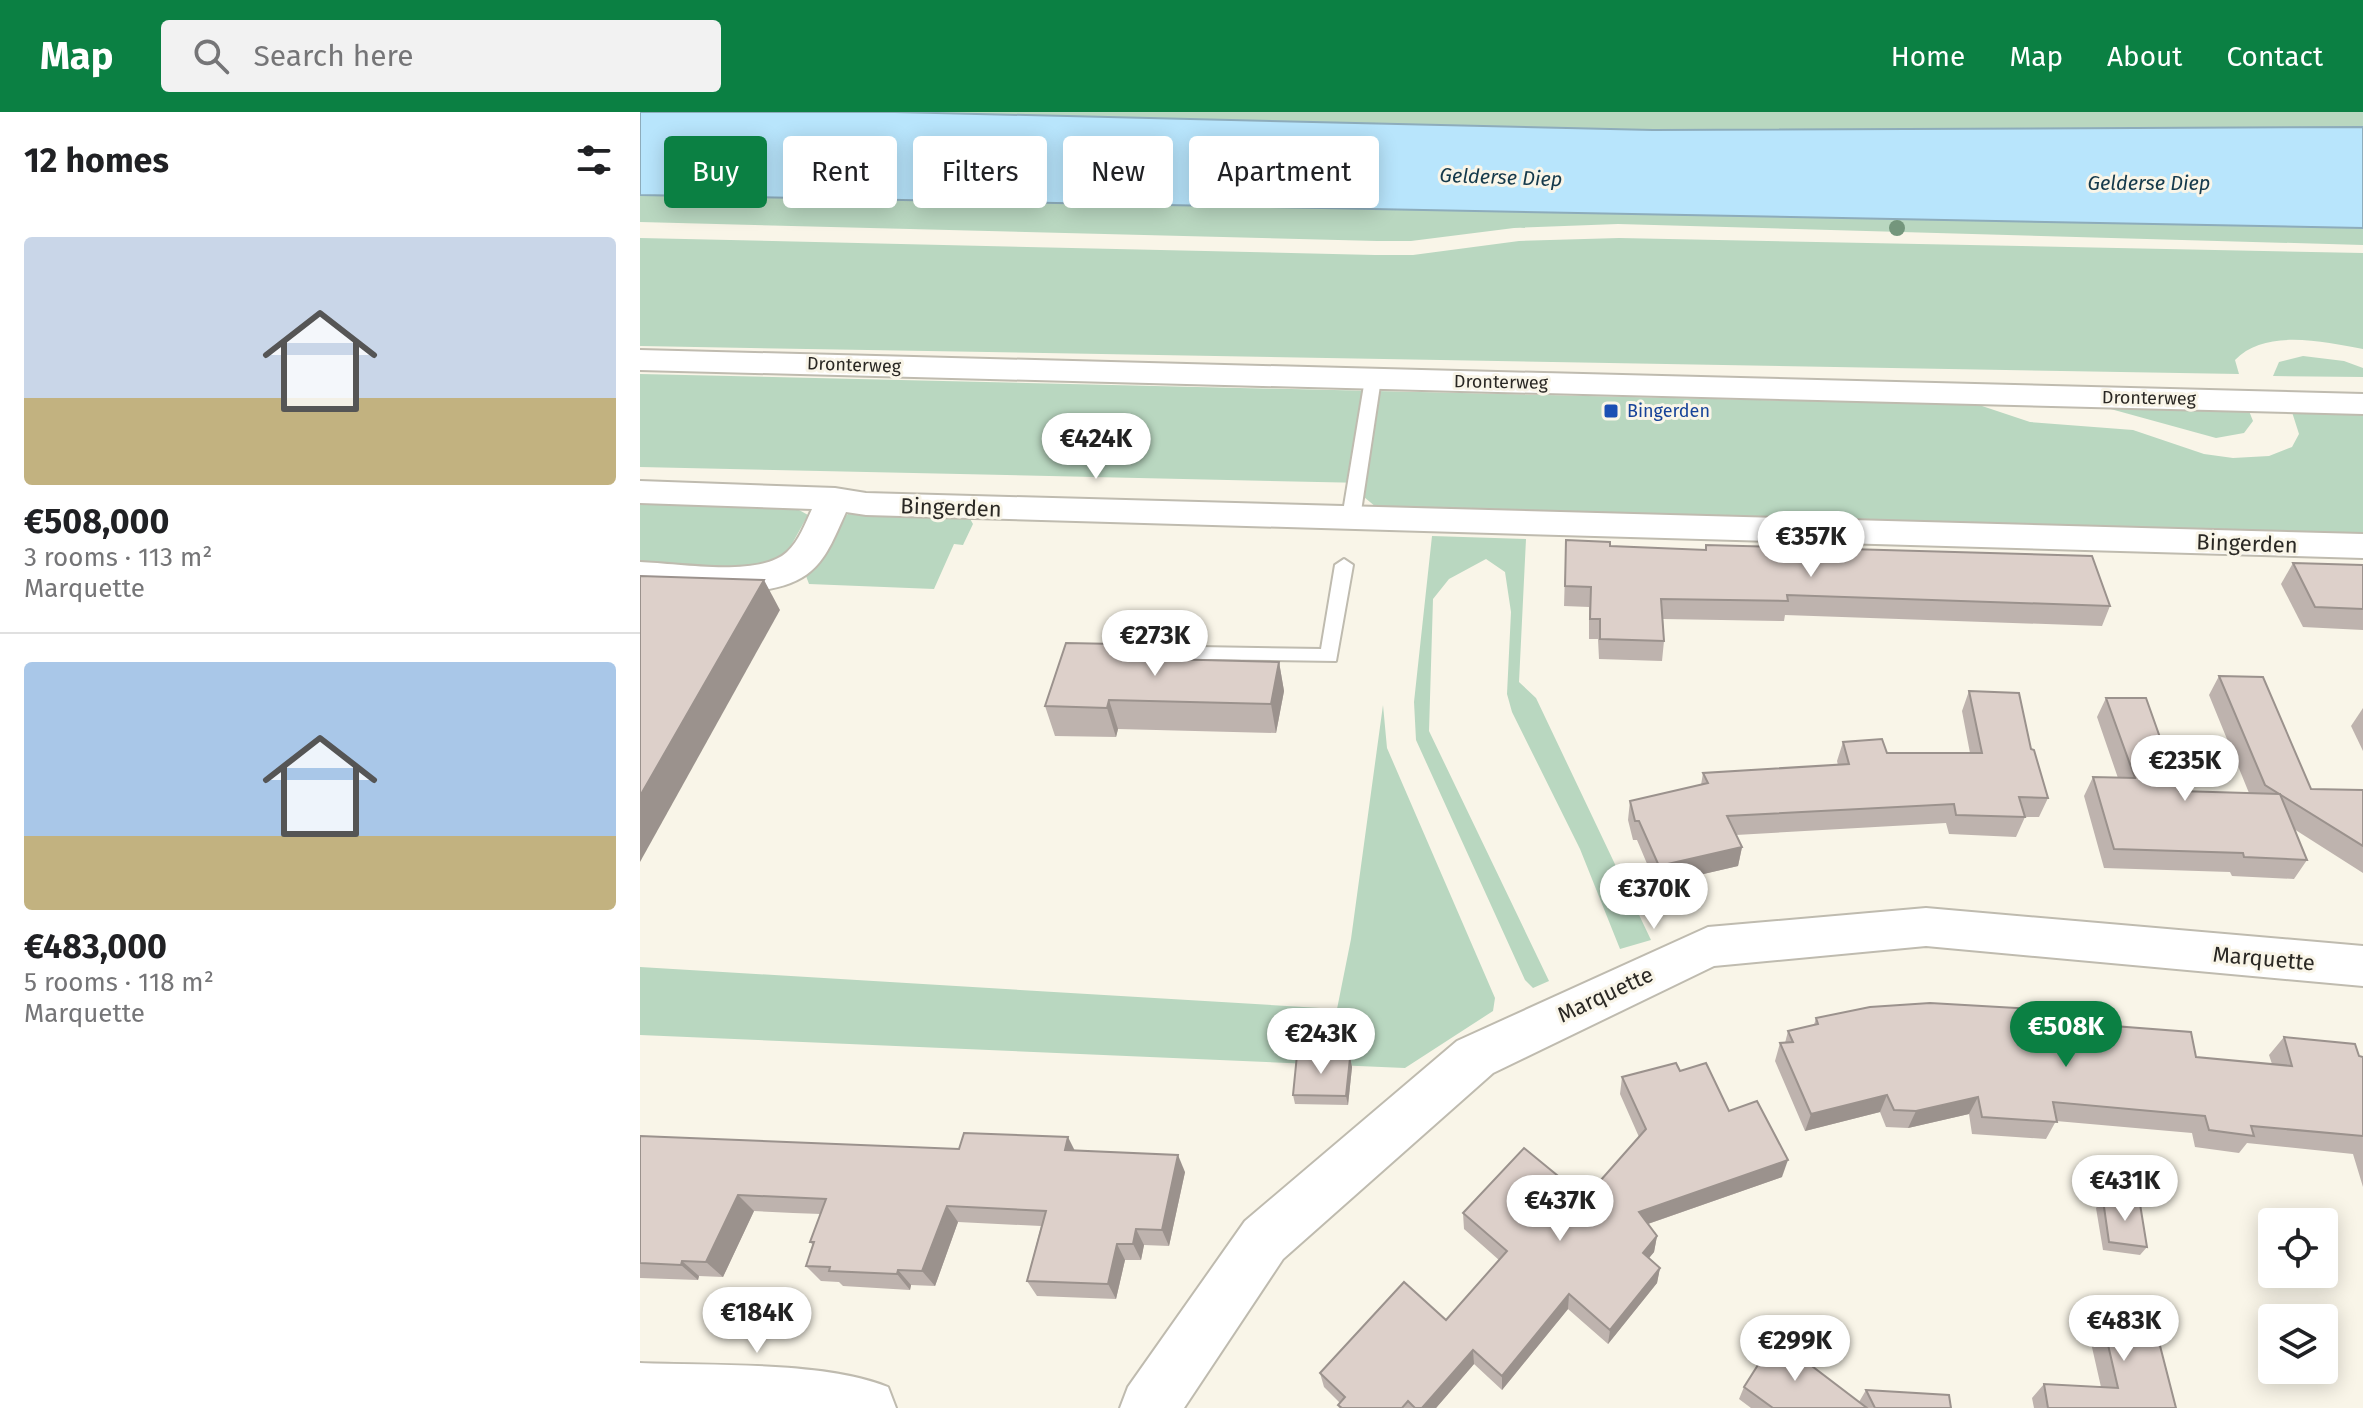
<!DOCTYPE html>
<meta charset="utf-8">
<style>
:root{--surface:#fff;--page:#f2f2f2;--text:#202124;--muted:#757577;--line:#e0e0e0;--accent:#0b8043}
body{margin:0;font-family:"Fira Sans",sans-serif;background:var(--page);color:var(--text);height:100vh;display:flex;flex-direction:column;font-size:30px;white-space:nowrap}
*{box-sizing:border-box;margin:0}
p{font-size:26px;color:var(--muted)}
.icon{flex:none;width:44px;height:44px;fill:none;stroke:currentColor;stroke-width:2;stroke-linecap:round;stroke-linejoin:round}
.map{position:relative;flex:1;overflow:hidden}
.sheet{display:flex;flex-direction:column;background:var(--surface);width:640px}
.sheet>*{flex:none}
.banner{position:absolute;left:24px;top:24px;width:760px;height:72px;display:flex;gap:16px}
.tools{position:absolute;left:1618px;top:1096px;display:grid;gap:16px}
.tools a{display:grid;place-items:center;width:80px;height:80px;border-radius:8px;background:var(--surface);box-shadow:0 4px 20px #0003;font-size:40px}
.price{position:absolute;translate:-50% -68px;padding:0 18px;border-radius:28px;background:#fff;color:#222;font-size:26px;line-height:52px;filter:drop-shadow(0 2px 4px #0008)}
.price::after{content:'';position:absolute;left:50%;top:48px;width:24px;height:18px;margin-left:-12px;background:inherit;clip-path:polygon(0 0,100% 0,50% 100%)}
.price.on{background:var(--accent);color:#fff}
ul{padding:0;list-style:none}
li{display:grid;align-content:center;gap:16px;height:424px;padding:0 24px}
li+li{border-top:2px solid var(--line)}
li span{display:grid;place-items:center;height:248px;border-radius:8px;color:#555}
li>.icon{margin-inline-start:auto}
span .icon{width:144px;height:144px;fill:#fffc;stroke-width:1}
li b{font-size:34px}
h2{display:flex;justify-content:space-between;align-items:center;height:96px;padding:0 24px;font-size:34px}
.tag{padding:0 28px;border-radius:8px;background:var(--surface);box-shadow:0 4px 20px #0003;font-size:28px;line-height:72px}
.tag.on{background:var(--accent);color:#fff}
header{display:flex;align-items:center;gap:48px;box-sizing:border-box;height:112px;padding:0 40px;background:var(--accent);color:#fff}
header strong{font-size:38px}
nav{display:flex;gap:44px;margin-inline-start:auto;font-size:28px}
.search{width:560px;height:72px;background:var(--page);display:flex;align-items:center;gap:20px;box-sizing:border-box;padding:0 28px;border-radius:8px;color:var(--muted);font-size:30px}
main{display:flex;flex:1;min-height:0}
.map>svg:first-child{display:block}
.green{fill:#b9d7c0}
.water{fill:#b8e5fc;stroke:#8dacbb;stroke-width:2}
.lines{fill:none;stroke-linecap:round;stroke-linejoin:round}
.lane-casing{stroke:#bfbbaf;stroke-width:4}
.street-casing{stroke:#bfbbaf;stroke-width:4}
.primary-casing{stroke:#bfbbaf;stroke-width:4}
.lane{fill:#fff;fill-rule:evenodd}
.street{fill:#fff;fill-rule:evenodd}
.primary{fill:#fff;fill-rule:evenodd}
.tree{fill:#74967c}
.wall{fill:#beb3ae}
.shaded-wall{fill:#9b928d}
.building{fill:#ddd0ca;stroke:#9b928d;stroke-width:2}
.transit-dot{fill:#1a4fb4;stroke:#f9f5e8;stroke-width:3}
.labels{text-anchor:middle;stroke-width:6;stroke-linejoin:round;paint-order:stroke}
.far-street-label{font-size:18px;fill:#2a2824;stroke:#f9f5e8}
.far-transit-label{font-size:18px;fill:#164399;stroke:#f9f5e8;text-anchor:start}
.far-water-label{font-size:20px;font-style:italic;fill:#14394b;stroke:#f9f5e8}
.street-label{font-size:22px;fill:#2a2824;stroke:#f9f5e8}
</style>
<header>
<strong>Map</strong>
<div class="search"><svg class="icon" aria-label="search" viewBox="0 0 24 24"><circle cx="10" cy="10" r="6"/><path d="M15 15l6 6"/></svg>Search here</div>
<nav><a>Home</a><a>Map</a><a>About</a><a>Contact</a></nav>
</header>
<main>
<section class="sheet">
<h2>12 homes<svg class="icon" aria-label="filters" viewBox="0 0 24 24"><path d="M4 7h16M4 17h16"/><circle cx="9" cy="7" r="2"/><circle cx="15" cy="17" r="2"/></svg></h2>
<ul>
<li><span style="background:linear-gradient(#c9d6e8 65%,#c2b280 0)"><svg class="icon" aria-label="home" viewBox="0 0 24 24"><path d="M3 11l9-7 9 7M6 9v11h12V9"/></svg></span><div><b>€508,000</b><p>3 rooms · 113 m²</p><p>Marquette</p></div></li>
<li><span style="background:linear-gradient(#a9c7e8 70%,#c2b280 0)"><svg class="icon" aria-label="home" viewBox="0 0 24 24"><path d="M3 11l9-7 9 7M6 9v11h12V9"/></svg></span><div><b>€483,000</b><p>5 rooms · 118 m²</p><p>Marquette</p></div></li>
</ul>
</section>
<div class="map">
<svg width="1723" height="1296" viewBox="0 0 1723 1296">
<rect width="100%" height="100%" fill="#f9f5e8"/>
<!-- green -->
<g class="green">
<path d="M0,0H1723V20L869,39Z"/>
<path d="M0,83L1723,116V133L978,112L874,116L771,129H737L0,110Z"/>
<path d="M0,126L735,143H773L879,129L979,126L1723,141V237C1684,230 1625,216 1595,248L1599,262L0,234Z"/>
<path d="M1663,244L1704,249L1723,256V265L1633,264L1639,250Z"/>
<path d="M0,262L1339,293L1390,310L1493,318L1564,342L1593,346L1629,344L1652,335L1659,322L1652,300L1723,302V424L736,395L724,385L726,371L0,355Z"/>
<path d="M1467,296L1609,299L1613,309L1604,321L1576,326Z"/>
<path d="M0,392L159,398L168,403L142,450L128,455L0,452Z"/>
<path d="M208,402L329,405L333,412L323,433L314,432L294,477L169,472L166,464L196,410Z"/>
<path d="M792,424L886,427L879,570L896,586L1011,828L980,837L940,737L872,600L867,582L871,500L865,460L846,447L809,467L793,487L789,619L909,869L893,876L885,868L776,628L774,590Z"/>
<path d="M743,593L747,636L855,886L853,899L765,956L0,923V855L697,897L711,827Z"/>
</g>
<!-- water -->
<path class="water" d="M0,0H255L1013,18L1723,15V116L0,83Z"/>
<g class="lines">
<!-- lane casing -->
<g class="lane-casing">
<g id="lane">
<path d="M733,262L741,267L720,406L711,411L702,406L725,267Z"/>
<path d="M704,447L713,453L696,549L551,547L549,542L551,537L558,535L681,537L695,453Z"/>
</g>
</g>
<!-- street casing -->
<g class="street-casing">
<g id="street">
<path d="M0,369L195,376L226,381L1723,422V446L226,403L206,400C197,419 188,445 171,459C134,492 46,477 0,474V450C37,451 119,466 147,440C159,429 165,412 172,397L0,391Z"/>
<path d="M1286,796L1723,834V874L1286,834L1074,854L853,961L643,1147L544,1296H480L488,1275L605,1109L817,929L1068,815Z"/>
<path d="M0,1251C71,1254 184,1249 248,1275L256,1296H0Z"/>
</g>
</g>
<!-- primary casing -->
<g class="primary-casing">
<path id="primary" d="M0,238L1723,282V302L0,258Z"/>
</g>
<!-- lane -->
<use href="#lane" class="lane"/>
<!-- street -->
<use href="#street" class="street"/>
<!-- primary -->
<use href="#primary" class="primary"/>
</g>
<!-- trees -->
<circle class="tree" cx="1257" cy="116" r="8"/>
<!-- wall -->
<g class="wall">
<path d="M926,428L970,434L1065,438L1066,433L1470,494L1462,514L1145,503L1144,509L1023,507L1024,529L1022,549L959,547L958,527H949V495L924,494Z"/>
<path d="M1653,451L1723,453V518L1663,515L1641,472Z"/>
<path d="M531,547L639,550L644,579L636,621L478,617L476,625L415,624L405,594Z"/>
<path d="M1579,564L1671,677L1723,678V761L1654,717L1667,748L1654,767L1592,764L1590,760L1464,756L1444,684L1453,665L1478,666L1457,605L1466,586L1539,679L1609,681L1569,583Z"/>
<path d="M1329,579L1391,637L1408,686L1399,705H1385L1376,725L1309,722L1306,711L1096,723L1102,735L1098,754L1016,773L997,728H993L988,708L990,689L1061,673L1063,661L1198,653L1197,649L1203,630L1247,641H1330L1322,599Z"/>
<path d="M1723,596V639L1711,614Z"/>
<path d="M1176,906L1396,908L1556,945L1632,952L1629,943L1644,925L1723,945V1075L1713,1042L1607,1031L1599,1041L1555,1035L1552,1021L1416,1009L1406,1027L1332,1022L1329,1002L1268,1016L1246,1015L1240,1000L1165,1019L1135,949L1140,931H1145L1148,919L1174,913Z"/>
<path d="M710,946L712,955L708,993L655,992L653,983Z"/>
<path d="M1040,959L1089,999L1142,1065L1008,1112L1017,1124L1014,1140L1009,1146L1020,1156L1017,1171L968,1232L928,1197L862,1278L834,1252L796,1296H699L698,1293L700,1291L684,1275L680,1261L806,1208L859,1148L824,1117L823,1101L945,1086L999,1025L980,982L982,965Z"/>
<path d="M0,1024L319,1037L435,1038L545,1060L529,1134L504,1133L501,1148H485L476,1187L397,1184L387,1169L401,1114L318,1110L295,1174L271,1173L270,1178L203,1174L199,1170L181,1169L166,1154L173,1133L170,1130L181,1102L153,1101L114,1099L83,1165L59,1164L58,1168L0,1166Z"/>
<path d="M1463,1088L1507,1135L1500,1143L1463,1138L1456,1096Z"/>
<path d="M1457,1185L1536,1296H1394L1392,1286L1404,1272L1461,1275L1444,1200Z"/>
<path d="M1104,1275L1219,1290L1226,1278L1311,1296H1111L1099,1287Z"/>
</g>
<!-- shaded-wall -->
<g class="shaded-wall">
<path d="M124,468L140,498L0,750V684Z"/>
<path d="M528,533L535,563L524,547Z"/>
<path d="M639,550L644,579L636,621L631,592Z"/>
<path d="M469,588L478,617L476,625L467,596Z"/>
<path d="M1102,735L1098,754L1016,773L1019,754Z"/>
<path d="M710,946L712,955L708,993L706,984Z"/>
<path d="M1247,983L1240,1000L1165,1019L1171,1002Z"/>
<path d="M1338,985L1329,1002L1268,1016L1276,999Z"/>
<path d="M428,1025L437,1043L425,1038Z"/>
<path d="M538,1043L545,1060L529,1134L522,1118Z"/>
<path d="M1148,1048L1142,1065L996,1116L999,1100Z"/>
<path d="M98,1083L114,1099L83,1165L66,1150Z"/>
<path d="M307,1094L318,1110L295,1174L282,1159Z"/>
<path d="M496,1117L504,1133L501,1148L493,1132Z"/>
<path d="M1017,1124L1014,1140L1000,1157L1003,1141Z"/>
<path d="M477,1132L485,1148L476,1187L468,1172Z"/>
<path d="M42,1149L59,1164L58,1168L41,1153Z"/>
<path d="M1020,1156L1017,1171L968,1232L970,1218Z"/>
<path d="M258,1158L271,1173L270,1178L257,1162Z"/>
<path d="M929,1182L928,1197L862,1278V1264Z"/>
<path d="M833,1238L834,1252L796,1296H782Z"/>
</g>
<!-- building -->
<g class="building">
<path d="M926,428L970,430V434L1066,438V433L1452,444L1470,494L1147,483L1148,489L1021,487L1024,529L960,527V507H950L951,475L925,474Z"/>
<path d="M1653,451L1723,453V497L1675,495Z"/>
<path d="M0,464L124,468L0,684Z"/>
<path d="M426,531L528,533L524,547L639,550L631,592L469,588L467,596L405,594Z"/>
<path d="M1579,564L1623,565L1671,677L1723,678V734L1625,673Z"/>
<path d="M1329,579L1379,581L1391,637L1394,638L1408,686L1379,685L1385,705L1316,703L1314,692L1087,704L1102,735L1019,754L999,709H995L990,689L1068,671L1063,661L1209,652L1203,630L1242,627L1247,641H1342Z"/>
<path d="M1466,586H1506L1539,679L1640,682L1667,748L1604,745L1603,741L1474,737L1453,665L1495,666Z"/>
<path d="M1290,891L1394,897L1396,908L1551,920L1556,945L1652,954L1644,925L1715,932L1719,944L1723,945V1024L1611,1014L1614,1024L1569,1018L1565,1004L1413,990L1417,1010L1342,1005L1338,985L1276,999L1254,998L1247,983L1171,1002L1140,931L1153,930L1148,919L1178,912L1176,906L1230,895Z"/>
<path d="M657,943L710,946L706,984L653,983Z"/>
<path d="M1036,951L1040,959L1066,951L1089,999L1117,989L1148,1048L999,1100L1017,1124L1003,1141L1020,1156L970,1218L929,1182L862,1264L833,1238L782,1296H775L768,1289L762,1296H702L698,1293L705,1285L680,1261L764,1170L806,1208L867,1139L823,1101L884,1036L945,1086L1006,1017L982,965Z"/>
<path d="M324,1021L428,1025L425,1038L538,1043L522,1118L496,1117L493,1132H477L468,1172L387,1169L406,1099L307,1094L282,1159L258,1158L257,1162L189,1159L190,1155L166,1154L174,1130H170L186,1087L98,1083L66,1150L42,1149L41,1153L0,1151V1024L319,1037Z"/>
<path d="M1463,1088L1500,1092L1507,1135L1469,1130Z"/>
<path d="M1457,1185L1508,1187L1536,1296H1408L1404,1272L1478,1276Z"/>
<path d="M1135,1226L1227,1296H1133L1104,1275Z"/>
<path d="M1226,1278L1309,1283L1311,1296H1235Z"/>
</g>
<!-- markers -->
<rect class="transit-dot" x="963" y="291" width="16" height="16" rx="4"/>
<g class="labels">
<!-- far-street labels -->
<g class="far-street-label">
<text transform="translate(214 253) rotate(2)" y="6">Dronterweg</text>
<text transform="translate(861 270) rotate(1)" y="6">Dronterweg</text>
<text transform="translate(1509 286) rotate(1)" y="6">Dronterweg</text>
</g>
<!-- far-transit labels -->
<g class="far-transit-label">
<text x="987" y="305">Bingerden</text>
</g>
<!-- far-water labels -->
<g class="far-water-label">
<text transform="translate(861 65) rotate(2)" y="7">Gelderse Diep</text>
<text x="1509" y="78">Gelderse Diep</text>
</g>
<!-- street labels -->
<g class="street-label">
<text transform="translate(311 395) rotate(2)" y="8">Bingerden</text>
<text transform="translate(1607 431) rotate(2)" y="8">Bingerden</text>
<text transform="translate(1624 846) rotate(5)" y="8">Marquette</text>
<text transform="translate(965 882) rotate(-25)" y="8">Marquette</text>
</g>
</g>
</svg>
<div class="tools">
<a><svg class="icon" aria-label="locate" viewBox="0 0 24 24"><circle cx="12" cy="12" r="6"/><path d="M12 2v4M12 18v4M2 12h4M18 12h4"/></svg></a>
<a><svg class="icon" aria-label="layers" viewBox="0 0 24 24"><path d="M12 4l9 5-9 5-9-5zM3 14l9 5 9-5"/></svg></a>
</div>
<b class="price" style="left:456px;top:369px">€424K</b>
<b class="price" style="left:1171px;top:467px">€357K</b>
<b class="price" style="left:515px;top:566px">€273K</b>
<b class="price" style="left:1545px;top:691px">€235K</b>
<b class="price" style="left:1014px;top:819px">€370K</b>
<b class="price on" style="left:1426px;top:957px">€508K</b>
<b class="price" style="left:681px;top:964px">€243K</b>
<b class="price" style="left:1485px;top:1111px">€431K</b>
<b class="price" style="left:920px;top:1131px">€437K</b>
<b class="price" style="left:117px;top:1243px">€184K</b>
<b class="price" style="left:1484px;top:1251px">€483K</b>
<b class="price" style="left:1155px;top:1271px">€299K</b>
<div class="banner">
<a class="tag on">Buy</a>
<a class="tag">Rent</a>
<a class="tag">Filters</a>
<a class="tag">New</a>
<a class="tag">Apartment</a>
</div>
</div>
</main>
